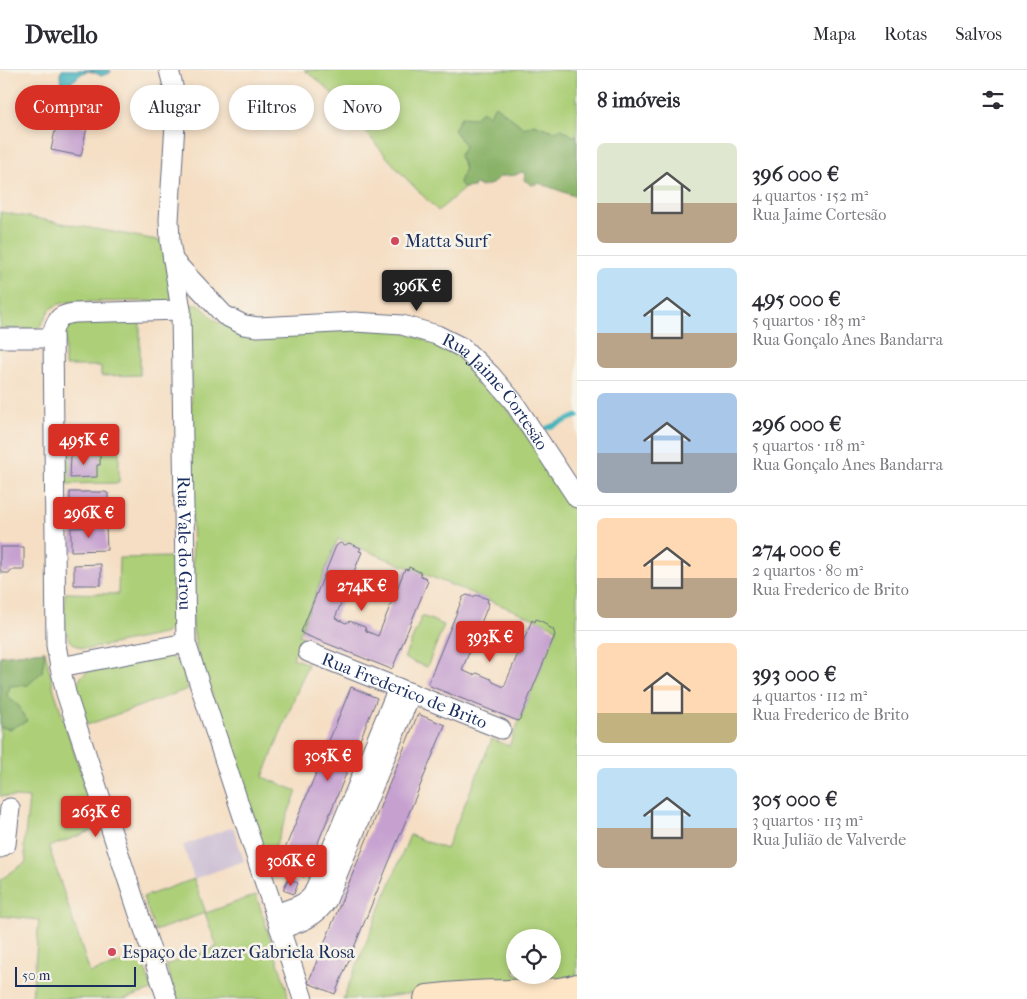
<!DOCTYPE html>
<html lang="pt">
<meta charset="utf-8">
<style>
:root{--surface:#fff;--page:#f7f7f7;--text:#2b2b33;--muted:#7c7c81;--line:#e1e1e2;--accent:#d93025}
body{margin:0;font-family:"IM FELL French Canon",serif;background:var(--page);color:var(--text);height:100vh;display:flex;flex-direction:column;font-size:19px;white-space:nowrap}
*{box-sizing:border-box;margin:0}
p{font-size:16px;color:var(--muted)}
.icon{flex:none;width:28px;height:28px;fill:none;stroke:currentColor;stroke-width:2;stroke-linecap:round;stroke-linejoin:round}
.map{position:relative;flex:1;overflow:hidden}
.sheet{display:flex;flex-direction:column;background:var(--surface);width:450px}
.sheet>*{flex:none}
.top-card{position:absolute;left:15px;top:15px;width:475px;height:45px;display:flex;gap:10px}
.controls{position:absolute;left:506px;top:859px;display:grid;gap:10px}
.controls a{display:grid;place-items:center;width:55px;height:55px;border-radius:50%;background:var(--surface);box-shadow:0 2px 8px #0003;font-size:25px}
.scale{position:absolute;left:15px;bottom:12px;width:121px;box-sizing:border-box;padding-left:5px;border:2px solid #1b2f5e;border-top:0;font-size:14px;line-height:18px;white-space:nowrap;color:#1b2f5e;-webkit-text-stroke:4px #f7f3e8;paint-order:stroke}
.price{position:absolute;translate:-50% -42px;padding:0 11px;border-radius:5px;background:var(--accent);color:#fff;font-size:16px;line-height:32px;filter:drop-shadow(0 1px 2px #0008)}
.price::after{content:'';position:absolute;left:50%;top:30px;width:15px;height:11px;margin-left:-8px;background:inherit;clip-path:polygon(0 0,100% 0,50% 100%)}
.price.active{background:#222;color:#fff}
ul{padding:0;list-style:none}
li{display:flex;align-items:center;gap:15px;height:125px;padding:0 20px}
li+li{border-top:1px solid var(--line)}
li span{display:grid;place-items:center;flex:none;width:140px;height:100px;border-radius:8px;color:#555}
li>.icon{margin-inline-start:auto}
span .icon{width:60px;height:60px;fill:#fffc;stroke-width:1}
li b{font-size:21px}
h2{display:flex;justify-content:space-between;align-items:center;height:60px;padding:0 20px;font-size:21px}
.tag{padding:0 18px;border-radius:22px;background:var(--surface);box-shadow:0 2px 8px #0003;font-size:18px;line-height:45px}
.tag.active{background:var(--accent);color:#fff}
header{display:flex;align-items:center;gap:30px;box-sizing:border-box;height:70px;padding:0 25px;background:var(--surface);border-bottom:1px solid var(--line)}
header strong{font-size:24px}
nav{display:flex;gap:28px;margin-inline-start:auto;font-size:18px}
main{display:flex;flex:1;min-height:0}
.map>svg:first-child{display:block}
.industrial{fill:#ccbfd4}
.green{fill:#accf77;stroke:#647f6a;fill-rule:evenodd}
.forest{fill:#89b268;stroke:#527063}
.water{fill:#45b4be;stroke:#30728e}
.lines{fill:none;stroke-linecap:round;stroke-linejoin:round}
.stream{stroke:#45b4be;stroke-width:5}
.building{fill:#c6a1d0}
.minor-casing{stroke:#676c81;stroke-width:21}
.secondary-casing{stroke:#676c81;stroke-width:30}
.minor{stroke:#fff;stroke-width:19}
.secondary{stroke:#fde5c5;stroke-width:28}
.poi-dot{fill:#d1495b;stroke:#f7f3e8;stroke-width:2}
.labels{text-anchor:middle;stroke-width:5;stroke-linejoin:round;paint-order:stroke}
.poi-label{font-size:18px;fill:#1b2f5e;stroke:#f7f3e8;text-anchor:start}
.street-label{font-size:18px;fill:#1b2f5e;stroke:#f7f3e8}
</style>
<header>
<strong>Dwello</strong>
<nav><a>Mapa</a><a>Rotas</a><a>Salvos</a></nav>
</header>
<main>
<div class="map">
<svg width="577" height="929" viewBox="0 0 577 929">
<rect width="100%" height="100%" fill="#f7f3e8"/>
<filter id="ink" filterUnits="userSpaceOnUse"><feTurbulence type="fractalNoise" baseFrequency=".02" numOctaves="2"/><feDisplacementMap in="SourceGraphic" scale="10" xChannelSelector="R" yChannelSelector="G"/><feConvolveMatrix kernelMatrix="1 2 1 2 8 2 1 2 1" color-interpolation-filters="sRGB"/></filter>
<filter id="wash" filterUnits="userSpaceOnUse"><feTurbulence type="fractalNoise" baseFrequency=".0096" numOctaves="4" result="noise"/><feDisplacementMap in="SourceGraphic" scale="20" xChannelSelector="R" yChannelSelector="G"/><feGaussianBlur stdDeviation="1.12" result="paint"/><feColorMatrix in="noise" values="0 0 0 0 0 0 0 0 0 0 0 0 0 0 0 0 0 1.4 0 .05"/><feComposite in="paint" operator="in"/></filter>
<g filter="url(#wash)">
<rect width="100%" height="100%" fill="#f5dec3"/>
<!-- industrial -->
<path class="industrial" d="M233,757L244,791L194,809L183,775Z"/>
<!-- green -->
<g class="green">
<path d="M304,0H577V95L480,105L438,141C420,123 402,105 385,85C360,56 337,22 304,0Z"/>
<path d="M0,142L163,171L173,231L70,232C62,233 53,235 48,242C44,249 44,253 37,259H0Z"/>
<path d="M193,234H199L217,252L226,256L397,259L457,282L487,310L577,436V908L450,918L370,929H343L410,765L446,779L492,669L509,676L557,558L338,469L299,565L303,566L293,588L308,594L263,707L297,721L268,794L197,581L193,559L191,267L189,237ZM515,868H552V905H515Z"/>
<path d="M140,250V305L101,306V296H65V256L70,251Z"/>
<path d="M65,379H119V413L65,414Z"/>
<path d="M173,487V555C170,560 168,562 163,564L88,579C58,576 65,545 65,523L118,524L119,488Z"/>
<path d="M422,546L444,555L427,597L404,588Z"/>
<path d="M45,581L54,620L99,758L49,777L90,903L141,886L152,920L124,929L32,928L39,850L0,846V810L26,792L24,776L29,728L0,726V586Z"/>
<path d="M169,586C182,590 184,607 188,619L87,655L76,621C77,612 80,605 89,601Z"/>
<path d="M194,809L206,843L256,825L287,920L288,929H177L166,895L217,877L205,843L155,861L143,827Z"/>
</g>
<!-- forest -->
<g class="forest">
<path d="M495,35L524,58L534,54L553,61L562,59L573,66L577,65V127L539,113L532,115L524,110L525,103L521,102C510,110 502,100 492,114L480,117L476,113L474,117L464,118L459,112L465,98L459,86L465,76L454,60L461,47L474,48L482,41L489,45Z"/>
<path d="M45,581L42,602L28,615L10,616L7,626L19,636L27,651L10,659L0,657V586Z"/>
</g>
<!-- water -->
<path class="water" d="M62,0H111L110,3L101,6C96,3 90,0 85,2C78,4 60,29 60,4Z"/>
<g class="lines">
<!-- stream -->
<path class="stream" d="M547,358L577,346"/>
</g>
<g id="blocks">
<!-- building -->
<g class="building">
<path d="M57,51L87,57L81,86L51,80Z"/>
<path d="M71,385H100V395H97V407L70,408Z"/>
<path d="M70,422H106V423H108V442H106V444H70Z"/>
<path d="M106,457L107,480L71,481V458Z"/>
<path d="M340,473L345,475L349,473L361,478L359,481L362,482L335,548L346,553L350,551L357,554L365,557L366,561L378,566L405,499L408,500L409,497L420,502L421,506L427,508L426,509L428,511L393,597L391,599L303,564L301,562L336,476Z"/>
<path d="M0,477H24V500H10V503H1V500H0Z"/>
<path d="M101,494V515H74V495Z"/>
<path d="M467,525L473,527L476,525L488,529L487,532L489,533L462,600L473,605L477,603L491,609L493,612L504,617L532,550L535,552L536,549L545,553L548,557L553,559L555,565L520,649L518,651L430,616L428,613L463,527Z"/>
<path d="M351,617L377,628L304,807L278,796Z"/>
<path d="M418,644L445,655L335,924L308,913Z"/>
<path d="M288,809L298,813L294,824L283,820Z"/>
</g>
</g>
</g>
<g filter="url(#ink)">
<use href="#blocks" fill-opacity="0" stroke="#676c81" stroke-width="1"/>
<g class="lines">
<!-- minor casing -->
<g class="minor-casing">
<g id="minor">
<path id="s1" d="M169,0L173,16L175,33V54L169,150L170,171L181,240L186,573L303,929"/>
<path id="s2" d="M173,190L224,245L244,255L258,257L355,252L402,255L437,265L463,278L490,304L513,331L577,428"/>
<path d="M0,268H53"/>
<path id="s3" d="M308,582L501,659"/>
<path d="M60,597L186,573"/>
<path d="M0,778L6,774L10,738"/>
<path d="M275,844C288,839 305,836 313,824L398,618"/>
<path d="M280,859C298,853 316,848 327,830L411,623"/>
<path d="M167,929L66,623L60,597L56,575L53,261C58,246 61,245 75,243L181,240"/>
</g>
</g>
<!-- secondary casing -->
<g class="secondary-casing">
<path id="secondary" d="M428,929C454,926 480,924 507,924C529,923 555,925 577,918"/>
</g>
<!-- minor -->
<use href="#minor" class="minor"/>
<!-- secondary -->
<use href="#secondary" class="secondary"/>
</g>
</g>
<!-- markers -->
<g class="poi-dot">
<circle cx="395" cy="171" r="5"/>
<circle cx="112" cy="882" r="5"/>
</g>
<g class="labels">
<!-- poi labels -->
<g class="poi-label">
<text x="405" y="177">Matta Surf</text>
<text x="122" y="888">Espaço de Lazer Gabriela Rosa</text>
</g>
<!-- street labels -->
<g class="street-label">
<text dy="6" stroke="none"><textPath href="#s2" startOffset="375">Rua Jaime Cortesão</textPath></text>
<text dy="6" stroke="none"><textPath href="#s1" startOffset="475">Rua Vale do Grou</textPath></text>
<text dy="6" stroke="none"><textPath href="#s3" startOffset="104">Rua Frederico de Brito</textPath></text>
</g>
</g>
</svg>
<div class="controls">
<a><svg class="icon" aria-label="locate" viewBox="0 0 24 24"><circle cx="12" cy="12" r="6"/><path d="M12 2v4M12 18v4M2 12h4M18 12h4"/></svg></a>
</div>
<div class="scale">50 m</div>
<b class="price active" style="left:417px;top:242px">396K €</b>
<b class="price" style="left:84px;top:396px">495K €</b>
<b class="price" style="left:89px;top:469px">296K €</b>
<b class="price" style="left:362px;top:542px">274K €</b>
<b class="price" style="left:490px;top:593px">393K €</b>
<b class="price" style="left:328px;top:712px">305K €</b>
<b class="price" style="left:96px;top:768px">263K €</b>
<b class="price" style="left:291px;top:817px">306K €</b>
<div class="top-card">
<a class="tag active">Comprar</a>
<a class="tag">Alugar</a>
<a class="tag">Filtros</a>
<a class="tag">Novo</a>
</div>
</div>
<section class="sheet">
<h2>8 imóveis<svg class="icon" aria-label="filters" viewBox="0 0 24 24"><path d="M4 7h16M4 17h16"/><circle cx="9" cy="7" r="2"/><circle cx="15" cy="17" r="2"/></svg></h2>
<ul>
<li><span style="background:linear-gradient(#dfe7d0 60%,#b9a48a 0)"><svg class="icon" aria-label="home" viewBox="0 0 24 24"><path d="M3 11l9-7 9 7M6 9v11h12V9"/></svg></span><div><b>396 000 €</b><p>4 quartos · 152 m²</p><p>Rua Jaime Cortesão</p></div></li>
<li><span style="background:linear-gradient(#bfe0f5 65%,#b9a48a 0)"><svg class="icon" aria-label="home" viewBox="0 0 24 24"><path d="M3 11l9-7 9 7M6 9v11h12V9"/></svg></span><div><b>495 000 €</b><p>5 quartos · 183 m²</p><p>Rua Gonçalo Anes Bandarra</p></div></li>
<li><span style="background:linear-gradient(#a9c7e8 60%,#9aa5b1 0)"><svg class="icon" aria-label="home" viewBox="0 0 24 24"><path d="M3 11l9-7 9 7M6 9v11h12V9"/></svg></span><div><b>296 000 €</b><p>5 quartos · 118 m²</p><p>Rua Gonçalo Anes Bandarra</p></div></li>
<li><span style="background:linear-gradient(#ffd9b3 60%,#b9a48a 0)"><svg class="icon" aria-label="home" viewBox="0 0 24 24"><path d="M3 11l9-7 9 7M6 9v11h12V9"/></svg></span><div><b>274 000 €</b><p>2 quartos · 80 m²</p><p>Rua Frederico de Brito</p></div></li>
<li><span style="background:linear-gradient(#ffd9b3 70%,#c2b280 0)"><svg class="icon" aria-label="home" viewBox="0 0 24 24"><path d="M3 11l9-7 9 7M6 9v11h12V9"/></svg></span><div><b>393 000 €</b><p>4 quartos · 112 m²</p><p>Rua Frederico de Brito</p></div></li>
<li><span style="background:linear-gradient(#bfe0f5 60%,#b9a48a 0)"><svg class="icon" aria-label="home" viewBox="0 0 24 24"><path d="M3 11l9-7 9 7M6 9v11h12V9"/></svg></span><div><b>305 000 €</b><p>3 quartos · 113 m²</p><p>Rua Julião de Valverde</p></div></li>
</ul>
</section>
</main>
